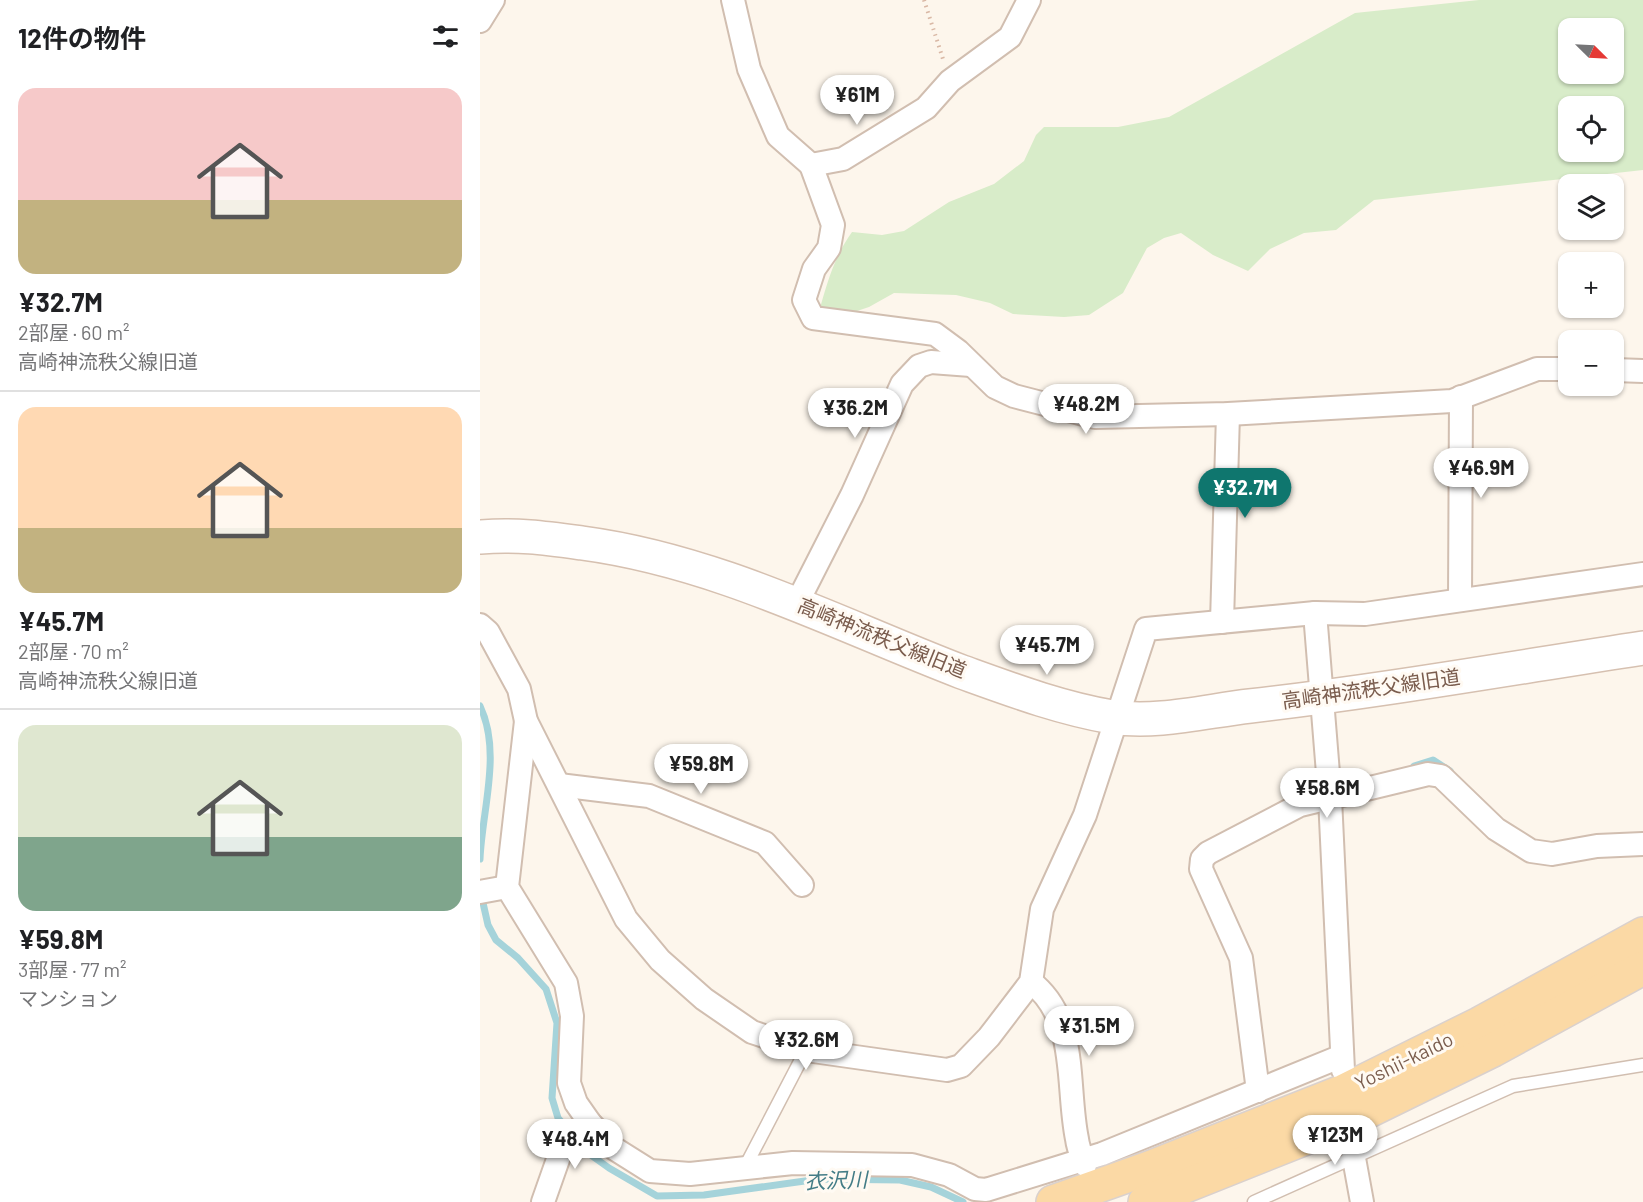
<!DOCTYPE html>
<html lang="ja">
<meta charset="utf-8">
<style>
:root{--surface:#fff;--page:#f2f2f2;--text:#202124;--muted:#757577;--line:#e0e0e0;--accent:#0f766e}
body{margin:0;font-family:Barlow,"Noto Sans JP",sans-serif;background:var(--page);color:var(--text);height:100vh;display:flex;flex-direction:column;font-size:22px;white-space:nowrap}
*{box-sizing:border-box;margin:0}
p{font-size:20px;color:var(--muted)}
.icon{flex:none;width:33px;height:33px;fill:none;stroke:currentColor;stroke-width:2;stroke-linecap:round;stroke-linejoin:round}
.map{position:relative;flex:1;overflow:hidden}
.sheet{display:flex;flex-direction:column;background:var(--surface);width:480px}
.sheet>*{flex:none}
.needle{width:39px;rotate:114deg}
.buttons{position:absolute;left:1078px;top:18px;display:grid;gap:12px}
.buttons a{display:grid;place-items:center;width:66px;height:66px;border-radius:12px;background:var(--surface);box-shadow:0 2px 4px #0004;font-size:30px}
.price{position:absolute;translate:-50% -51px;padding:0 14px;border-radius:21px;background:#fff;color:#222;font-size:20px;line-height:39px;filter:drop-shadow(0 2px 3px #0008)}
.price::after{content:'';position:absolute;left:50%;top:36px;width:18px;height:14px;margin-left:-9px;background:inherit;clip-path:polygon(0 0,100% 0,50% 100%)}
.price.selected{background:var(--accent);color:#fff}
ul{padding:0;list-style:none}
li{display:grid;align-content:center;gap:12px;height:318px;padding:0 18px}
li+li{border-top:2px solid var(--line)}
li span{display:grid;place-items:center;height:186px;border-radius:18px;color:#555}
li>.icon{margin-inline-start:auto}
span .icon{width:108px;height:108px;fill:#fffc;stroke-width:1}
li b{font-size:26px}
h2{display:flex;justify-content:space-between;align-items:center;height:72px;padding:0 18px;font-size:26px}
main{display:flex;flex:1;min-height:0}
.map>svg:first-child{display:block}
.green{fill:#d8ecc9;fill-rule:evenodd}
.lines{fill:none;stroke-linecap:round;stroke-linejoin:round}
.stream{stroke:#a5d3da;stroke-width:7}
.lane-casing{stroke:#d1beb0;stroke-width:15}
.street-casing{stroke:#d1beb0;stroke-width:26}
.secondary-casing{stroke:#d6c0b0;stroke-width:36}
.primary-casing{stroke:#dad1cd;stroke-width:36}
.path{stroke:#d9b8a5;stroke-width:4;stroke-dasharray:1.5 4.5;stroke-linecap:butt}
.lane{stroke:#fff;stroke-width:12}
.street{stroke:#fff;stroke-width:22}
.secondary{stroke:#fff;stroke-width:33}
.primary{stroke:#fbd9a5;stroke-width:33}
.labels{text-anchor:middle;stroke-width:6;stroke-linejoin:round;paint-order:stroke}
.street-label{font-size:20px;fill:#7a5c4d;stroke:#fffaf3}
.water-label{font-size:21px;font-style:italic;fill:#437c86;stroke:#fffaf3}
</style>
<main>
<section class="sheet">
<h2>12件の物件<svg class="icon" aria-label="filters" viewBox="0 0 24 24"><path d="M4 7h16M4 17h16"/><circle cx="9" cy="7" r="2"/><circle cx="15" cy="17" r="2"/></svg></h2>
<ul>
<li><span style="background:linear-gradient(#f6c9c9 60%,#c2b280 0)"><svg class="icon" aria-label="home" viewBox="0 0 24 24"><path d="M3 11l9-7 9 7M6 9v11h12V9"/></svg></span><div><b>¥32.7M</b><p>2部屋 · 60 m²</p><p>高崎神流秩父線旧道</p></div></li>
<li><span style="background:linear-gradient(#ffd9b3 65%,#c2b280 0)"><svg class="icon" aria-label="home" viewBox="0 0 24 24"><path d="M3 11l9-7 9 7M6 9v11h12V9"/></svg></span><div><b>¥45.7M</b><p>2部屋 · 70 m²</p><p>高崎神流秩父線旧道</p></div></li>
<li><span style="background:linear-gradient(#dfe7d0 60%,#7fa58c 0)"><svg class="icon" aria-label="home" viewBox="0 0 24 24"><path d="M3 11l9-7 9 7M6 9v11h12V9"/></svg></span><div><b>¥59.8M</b><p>3部屋 · 77 m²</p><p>マンション</p></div></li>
</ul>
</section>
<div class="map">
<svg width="1163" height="1202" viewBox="0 0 1163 1202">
<rect width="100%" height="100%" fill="#fdf6ec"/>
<!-- green -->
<path class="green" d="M999,0H1163V170L894,200L856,230L824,233L790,249L768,271L733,255L701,233L684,238L667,248L643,293L609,315L584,317L533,314L510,303L476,295L414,293L389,307L359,317L339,312C347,283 354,257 372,232L402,235L424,231L469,202L514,184L544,161L556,135L564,127H638L689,117L875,13ZM1089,28H1134V74H1089ZM1089,106H1134V152H1089Z"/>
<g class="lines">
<!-- stream -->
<g class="stream">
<path d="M0,706C22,752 2,810 0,859"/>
<path d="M934,766L953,760L970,771"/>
<path d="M1,894L8,925L16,940L38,958L66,989L77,1023L72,1098L78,1118L108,1153L129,1168L177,1196L224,1195L339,1179L420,1180L451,1187L483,1202"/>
</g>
<!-- lane casing -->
<g class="lane-casing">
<g id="lane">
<path d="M264,1169L326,1050"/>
<path d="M774,1202L1033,1086L1163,1065"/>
</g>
</g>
<!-- street casing -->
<g class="street-casing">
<g id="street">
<path d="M253,0L269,69L298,136L331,165L363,159L446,108L470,81L530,37L549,0"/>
<path d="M0,21L13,0"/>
<path d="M331,165L353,225L349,248L334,269L324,300L333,318L455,334L478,351L515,387L534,396L615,417L748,414L972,401L1057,369H1089"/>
<path d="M1134,370L1163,371"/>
<path d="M980,600L981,397"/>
<path d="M317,603L372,495L422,384L439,366L451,362L491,365"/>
<path d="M835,613L850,798L863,1070"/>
<path d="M742,622L748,414"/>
<path d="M0,625L8,632L39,689L46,721L146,919L180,960L224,999L272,1032L326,1050L467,1070L481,1066L509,1037L551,982L562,909L605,815L666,629L835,613L885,614L1163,574"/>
<path d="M46,721L27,887L86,983L92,1016L89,1083L96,1103L110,1123L135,1149L170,1171L210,1174L313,1163L432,1165L469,1175L495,1189L506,1190L622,1154L862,1056"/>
<path d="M79,785L169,796L285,843L322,885"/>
<path d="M0,892L27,887"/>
<path d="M551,982C599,1019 586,1086 597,1139C598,1148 602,1157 605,1165"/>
<path d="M778,1091L761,958L721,869L722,859L728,853L820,805L948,774L961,776L1016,829L1051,851L1072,854L1117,846L1163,844"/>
<path d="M865,1109L882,1202"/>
<path d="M63,1202L82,1148L110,1123"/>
</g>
</g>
<!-- secondary casing -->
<g class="secondary-casing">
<path id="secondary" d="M0,537C37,534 65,538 102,543C237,561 357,624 482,672C532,690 580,708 632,717C676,724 726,711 770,706C901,691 1032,668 1163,648"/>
</g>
<!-- primary casing -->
<g class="primary-casing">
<g id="primary">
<path d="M573,1202L669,1168L864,1091L999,1024L1163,934"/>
<path d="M665,1202L866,1122L1013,1050L1163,968"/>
</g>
</g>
<!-- path -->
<path class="path" d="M444,0L463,59"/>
<!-- lane -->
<use href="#lane" class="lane"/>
<!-- street -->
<use href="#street" class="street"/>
<!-- secondary -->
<use href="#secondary" class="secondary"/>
<!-- primary -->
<use href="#primary" class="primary"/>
</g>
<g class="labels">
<!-- street labels -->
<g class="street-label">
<text transform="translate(402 638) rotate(22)" y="7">高崎神流秩父線旧道</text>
<text transform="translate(891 689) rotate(-8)" y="7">高崎神流秩父線旧道</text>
<text transform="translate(924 1061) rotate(-26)" y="7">Yoshii-kaido</text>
</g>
<!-- water labels -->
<g class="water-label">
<text transform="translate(356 1181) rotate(-2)" y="7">衣沢川</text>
</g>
</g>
</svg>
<div class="buttons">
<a><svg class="needle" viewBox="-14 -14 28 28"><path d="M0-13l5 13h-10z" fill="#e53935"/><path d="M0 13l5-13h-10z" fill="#757577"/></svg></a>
<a><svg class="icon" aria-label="locate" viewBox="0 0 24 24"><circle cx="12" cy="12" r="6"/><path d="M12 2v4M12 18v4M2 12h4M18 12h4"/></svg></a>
<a><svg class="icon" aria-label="layers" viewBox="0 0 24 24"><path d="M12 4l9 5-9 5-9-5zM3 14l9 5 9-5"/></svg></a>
<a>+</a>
<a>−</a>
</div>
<b class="price" style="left:377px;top:126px">¥61M</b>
<b class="price" style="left:606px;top:435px">¥48.2M</b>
<b class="price" style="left:375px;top:439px">¥36.2M</b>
<b class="price" style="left:1001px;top:499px">¥46.9M</b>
<b class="price selected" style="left:765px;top:519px">¥32.7M</b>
<b class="price" style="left:567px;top:676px">¥45.7M</b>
<b class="price" style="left:221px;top:795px">¥59.8M</b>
<b class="price" style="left:847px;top:819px">¥58.6M</b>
<b class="price" style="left:609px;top:1057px">¥31.5M</b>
<b class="price" style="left:326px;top:1071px">¥32.6M</b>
<b class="price" style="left:855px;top:1166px">¥123M</b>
<b class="price" style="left:95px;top:1170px">¥48.4M</b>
</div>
</main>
